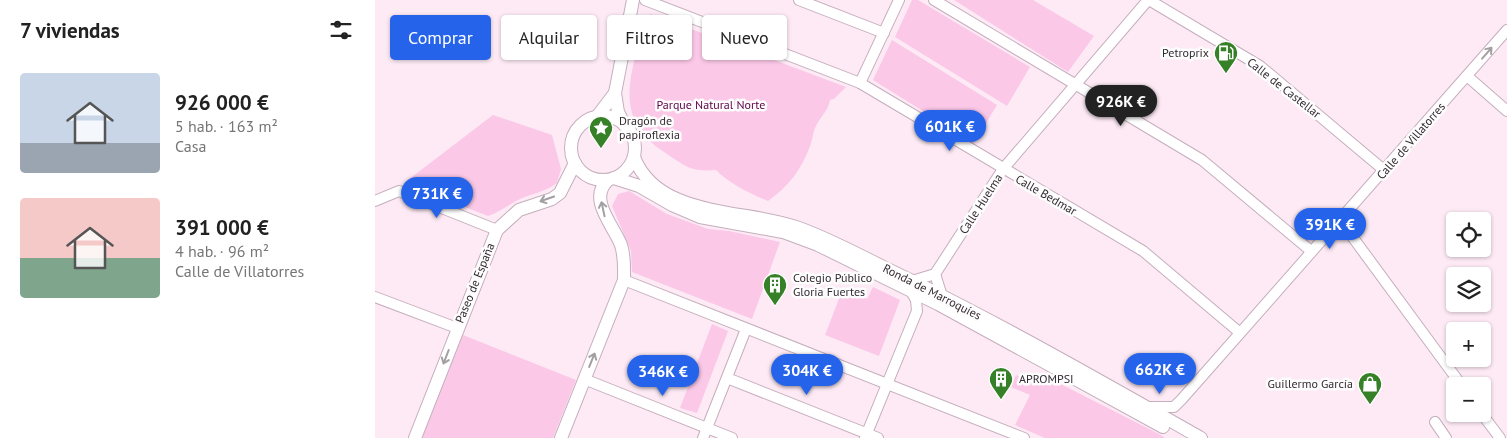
<!DOCTYPE html>
<html lang="es">
<meta charset="utf-8">
<style>
:root{--surface:#fff;--page:#f2f2f2;--text:#222;--muted:#767676;--accent:#2563eb}
body{margin:0;font-family:"PT Sans",sans-serif;background:var(--page);color:var(--text);height:100vh;display:flex;flex-direction:column;font-size:19px;white-space:nowrap}
*{box-sizing:border-box;margin:0}
p{font-size:16px;color:var(--muted)}
.icon{flex:none;width:28px;height:28px;fill:none;stroke:currentColor;stroke-width:2;stroke-linecap:round;stroke-linejoin:round}
.map{position:relative;flex:1;overflow:hidden}
.details{display:flex;flex-direction:column;background:var(--surface);width:375px}
.details>*{flex:none}
.guide{position:absolute;left:15px;top:15px;width:475px;height:45px;display:flex;gap:10px}
.controls{position:absolute;left:1071px;top:212px;display:grid;gap:10px}
.controls a{display:grid;place-items:center;width:45px;height:45px;border-radius:5px;background:var(--surface);box-shadow:0 1px 4px #0004;font-size:25px}
.price{position:absolute;translate:-50% -42px;padding:0 11px;border-radius:18px;background:var(--accent);color:#fff;font-size:16px;line-height:32px;filter:drop-shadow(0 1px 2px #0008)}
.price::after{content:'';position:absolute;left:50%;top:30px;width:15px;height:11px;margin-left:-8px;background:inherit;clip-path:polygon(0 0,100% 0,50% 100%)}
.price.active{background:#222;color:#fff}
ul{padding:0;list-style:none}
li{display:flex;align-items:center;gap:15px;height:125px;padding:0 20px}
li span{display:grid;place-items:center;flex:none;width:140px;height:100px;border-radius:5px;color:#555}
li>.icon{margin-inline-start:auto}
span .icon{width:60px;height:60px;fill:#fffc;stroke-width:1}
li b{font-size:21px}
h2{display:flex;justify-content:space-between;align-items:center;height:60px;padding:0 20px;font-size:21px}
.tag{padding:0 18px;border-radius:5px;background:var(--surface);box-shadow:0 1px 4px #0004;font-size:18px;line-height:45px}
.tag.active{background:var(--accent);color:#fff}
main{display:flex;flex:1;min-height:0}
.map>svg:first-child{display:block}
.green{fill:#fbc8e8}
.lines{fill:none;stroke-linecap:round;stroke-linejoin:round}
.minor-casing{stroke:#c5aebc;stroke-width:12}
.major-casing{stroke:#c5aebc;stroke-width:14}
.minor{stroke:#fff;stroke-width:10}
.major{stroke:#fff;stroke-width:12}
.oneway{stroke:#a39fa2}
.labels{text-anchor:middle;stroke-width:5;stroke-linejoin:round;paint-order:stroke}
.poi-label{font-size:12px;fill:#332a30;stroke:#fdfdfd;text-anchor:start}
.street-label{font-size:12px;fill:#332a30;stroke:#fdfdfd}
.park-label{font-size:12px;fill:#5c0047;stroke:#fdfdfd}
</style>
<main>
<section class="details">
<h2>7 viviendas<svg class="icon" aria-label="filters" viewBox="0 0 24 24"><path d="M4 7h16M4 17h16"/><circle cx="9" cy="7" r="2"/><circle cx="15" cy="17" r="2"/></svg></h2>
<ul>
<li><span style="background:linear-gradient(#c9d6e8 70%,#9aa5b1 0)"><svg class="icon" aria-label="home" viewBox="0 0 24 24"><path d="M3 11l9-7 9 7M6 9v11h12V9"/></svg></span><div><b>926 000 €</b><p>5 hab. · 163 m²</p><p>Casa</p></div></li>
<li><span style="background:linear-gradient(#f6c9c9 60%,#7fa58c 0)"><svg class="icon" aria-label="home" viewBox="0 0 24 24"><path d="M3 11l9-7 9 7M6 9v11h12V9"/></svg></span><div><b>391 000 €</b><p>4 hab. · 96 m²</p><p>Calle de Villatorres</p></div></li>
</ul>
</section>
<div class="map">
<svg width="1132" height="438" viewBox="0 0 1132 438">
<rect width="100%" height="100%" fill="#fdeaf5"/>
<!-- green -->
<g class="green">
<path d="M537,0H543L655,67L632,106L520,37Z"/>
<path d="M579,0H658L719,36L693,72Z"/>
<path d="M276,14L471,87L459,99L455,100C453,111 447,115 442,124C438,130 438,139 435,146C427,169 413,187 393,201C374,193 355,184 341,170C317,172 311,167 292,154C233,117 258,71 271,17Z"/>
<path d="M517,40L622,105L599,143L498,80Z"/>
<path d="M118,115L177,135L186,169L182,183C170,192 158,193 145,199C134,204 125,212 113,216L29,183Z"/>
<path d="M254,191L292,214L333,229L354,231L405,242L377,319L257,272L256,251L237,206L243,194Z"/>
<path d="M498,287L525,300L504,356L450,335L467,291L475,293L477,291L492,299Z"/>
<path d="M337,324L353,331L322,413L305,408Z"/>
<path d="M88,335L201,380L178,438H46Z"/>
<path d="M666,374L784,434L790,438H670L640,425L655,395L636,387L641,375L661,384Z"/>
</g>
<g class="lines">
<!-- minor casing -->
<g class="minor-casing">
<g id="minor">
<path d="M270,0L485,83L768,251L864,332"/>
<path d="M424,0L509,33"/>
<path d="M559,0L827,160L936,251"/>
<path d="M774,0L885,66L1010,171"/>
<path d="M1092,76L1132,111"/>
<path d="M485,83L524,0"/>
<path d="M0,201L24,191L122,230"/>
<path d="M965,220L1087,386"/>
<path d="M560,274L628,169L773,0"/>
<path d="M560,274L567,296"/>
<path d="M249,280L649,438"/>
<path d="M537,281L560,274"/>
<path d="M0,297L82,328"/>
<path d="M352,378L503,438"/>
<path d="M209,379L357,438"/>
<path d="M773,407H799L807,399L1132,30"/>
<path d="M1107,414L1125,438"/>
<path d="M1060,422L1071,438"/>
<path d="M328,438L371,329"/>
<path d="M490,438L542,311L541,300L536,291"/>
</g>
</g>
<!-- major casing -->
<g class="major-casing">
<g id="major">
<circle cx="228" cy="148" r="32"/>
<path d="M221,118L240,93"/>
<path d="M250,126L243,112L240,93L258,0"/>
<path d="M259,157C282,218 370,209 421,227C459,240 494,261 531,278C631,327 729,383 826,438"/>
<path d="M239,178L264,186L297,205L325,217L408,232L443,245L563,304L788,427"/>
<path d="M40,438L122,230L144,210L177,199L185,193L200,163"/>
<path d="M186,438L249,280C249,268 250,257 246,245C239,226 212,199 233,180"/>
</g>
</g>
<!-- minor -->
<use href="#minor" class="minor"/>
<!-- major -->
<use href="#major" class="major"/>
</g>
<!-- one-way arrows -->
<defs><path id="oneway-shaft" d="M-6 0H5M1.5-3L5.5 0L1.5 3" fill="none" stroke-width="1.6" stroke-linecap="round" stroke-linejoin="round" transform="scale(1.25)"/></defs>
<g class="oneway">
<use href="#oneway-shaft" transform="translate(1112 53) rotate(-49)"/>
<use href="#oneway-shaft" transform="translate(172 199) rotate(161)"/>
<use href="#oneway-shaft" transform="translate(228 209) rotate(-102)"/>
<use href="#oneway-shaft" transform="translate(71 357) rotate(111)"/>
<use href="#oneway-shaft" transform="translate(217 360) rotate(-68)"/>
</g>
<!-- icons -->
<defs>
<g id="fuel-pin" transform="scale(1.25)"><path d="M0 17L-7.5 6A9.5 9.5 0 1 1 7.5 6Z" fill="#368027" stroke="#fdfdfd"/><path d="M-5.5-6h7V0h2V4h1.3V-2.5L3-4.5l.8-.8L6-3V5H2.5V1h-1V6h-7ZM-4.2-4.7v3.2H.2V-4.7Z" fill="#fff"/></g>
<g id="sight-pin" transform="scale(1.25)"><path d="M0 17L-7.5 6A9.5 9.5 0 1 1 7.5 6Z" fill="#368027" stroke="#fdfdfd"/><path d="M0-6L1.8-2.2L6-1.7L2.9 1.2L3.7 5.4L0 3.3L-3.7 5.4L-2.9 1.2L-6-1.7L-1.8-2.2Z" fill="#fff"/></g>
<g id="building-pin" transform="scale(1.25)"><path d="M0 17L-7.5 6A9.5 9.5 0 1 1 7.5 6Z" fill="#368027" stroke="#fdfdfd"/><path d="M-4-6H4V6H1V3H-1V6H-4ZM-2.5-4.3h1.7v1.8h-1.7ZM.8-4.3h1.7v1.8H.8ZM-2.5-1h1.7V.8h-1.7ZM.8-1h1.7V.8H.8Z" fill="#fff"/></g>
<g id="shop-pin" transform="scale(1.25)"><path d="M0 17L-7.5 6A9.5 9.5 0 1 1 7.5 6Z" fill="#368027" stroke="#fdfdfd"/><path d="M-5-2.5h2.3a2.7 3.5 0 0 1 5.4 0H5L5.5 6h-11ZM-1.5-2.5h3a1.5 2.3 0 0 0-3 0Z" fill="#fff"/></g>
</defs>
<g fill-rule="evenodd">
<use href="#fuel-pin" x="851" y="53"/>
<use href="#sight-pin" x="226" y="128"/>
<use href="#building-pin" x="400" y="285"/>
<use href="#building-pin" x="626" y="379"/>
<use href="#shop-pin" x="995" y="384"/>
</g>
<g class="labels">
<!-- poi labels -->
<g class="poi-label">
<text x="834" y="57" text-anchor="end">Petroprix</text>
<text x="244" y="125">Dragón de<tspan x="244" dy="14">papiroflexia</tspan></text>
<text x="418" y="282">Colegio Público<tspan x="418" dy="14">Gloria Fuertes</tspan></text>
<text x="644" y="383">APROMPSI</text>
<text x="978" y="388" text-anchor="end">Guillermo García</text>
</g>
<!-- street labels -->
<g class="street-label">
<text transform="translate(909 88) rotate(38)" y="4">Calle de Castellar</text>
<text transform="translate(1036 141) rotate(-49)" y="4">Calle de Villatorres</text>
<text transform="translate(671 195) rotate(30)" y="4">Calle Bedmar</text>
<text transform="translate(606 204) rotate(-57)" y="4">Calle Huelma</text>
<text transform="translate(100 283) rotate(-68)" y="4">Paseo de España</text>
<text transform="translate(557 292) rotate(27)" y="4">Ronda de Marroquíes</text>
</g>
<!-- park labels -->
<g class="park-label">
<text x="336" y="109">Parque Natural Norte</text>
</g>
</g>
</svg>
<div class="controls">
<a><svg class="icon" aria-label="locate" viewBox="0 0 24 24"><circle cx="12" cy="12" r="6"/><path d="M12 2v4M12 18v4M2 12h4M18 12h4"/></svg></a>
<a><svg class="icon" aria-label="layers" viewBox="0 0 24 24"><path d="M12 4l9 5-9 5-9-5zM3 14l9 5 9-5"/></svg></a>
<a>+</a>
<a>−</a>
</div>
<b class="price active" style="left:746px;top:127px">926K €</b>
<b class="price" style="left:575px;top:152px">601K €</b>
<b class="price" style="left:62px;top:219px">731K €</b>
<b class="price" style="left:955px;top:250px">391K €</b>
<b class="price" style="left:785px;top:395px">662K €</b>
<b class="price" style="left:432px;top:396px">304K €</b>
<b class="price" style="left:288px;top:397px">346K €</b>
<div class="guide">
<a class="tag active">Comprar</a>
<a class="tag">Alquilar</a>
<a class="tag">Filtros</a>
<a class="tag">Nuevo</a>
</div>
</div>
</main>
